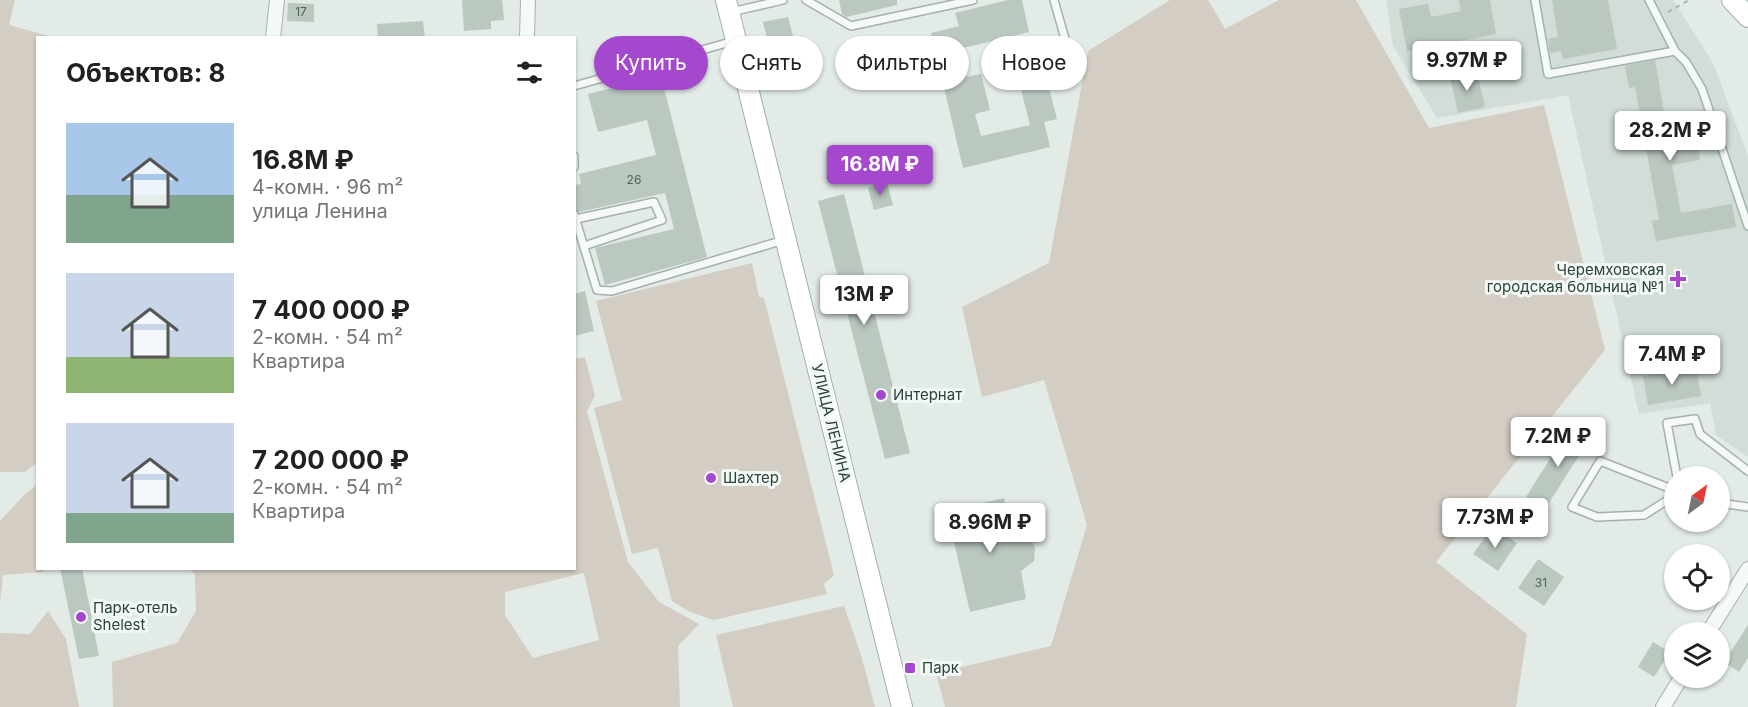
<!DOCTYPE html>
<html lang="ru">
<meta charset="utf-8">
<style>
:root{--surface:#fff;--page:#f6f6f6;--text:#202124;--muted:#757577;--accent:#a449ce}
body{margin:0;font-family:Inter,sans-serif;background:var(--page);color:var(--text);height:100vh;display:flex;flex-direction:column;font-size:22px;white-space:nowrap}
*{box-sizing:border-box;margin:0}
p{font-size:20px;color:var(--muted)}
.icon{flex:none;width:33px;height:33px;fill:none;stroke:currentColor;stroke-width:2;stroke-linecap:round;stroke-linejoin:round}
.map{position:relative;flex:1;overflow:hidden}
.details{position:absolute;left:36px;top:36px;width:540px;height:534px;display:flex;flex-direction:column;background:var(--surface);border-radius:0px;box-shadow:0 2px 4px #0004}
.details>*{flex:none}
.hud{position:absolute;left:594px;top:36px;width:570px;height:54px;display:flex;gap:12px}
.needle{width:39px;rotate:33deg}
.tools{position:absolute;left:1664px;top:466px;display:grid;gap:12px}
.tools a{display:grid;place-items:center;width:66px;height:66px;border-radius:50%;background:var(--surface);box-shadow:0 2px 4px #0004;font-size:30px}
.price{position:absolute;translate:-50% -51px;padding:0 14px;border-radius:6px;background:#fff;color:#222;font-size:20px;line-height:39px;filter:drop-shadow(0 2px 3px #0008)}
.price::after{content:'';position:absolute;left:50%;top:36px;width:18px;height:14px;margin-left:-9px;background:inherit;clip-path:polygon(0 0,100% 0,50% 100%)}
.price.active{background:var(--accent);color:#fff}
ul{padding:0;list-style:none}
li{display:flex;align-items:center;gap:18px;height:150px;padding:0 30px}
li span{display:grid;place-items:center;flex:none;width:168px;height:120px;border-radius:0px;color:#555}
li>.icon{margin-inline-start:auto}
span .icon{width:72px;height:72px;fill:#fffc;stroke-width:1}
li b{font-size:26px}
h2{display:flex;justify-content:space-between;align-items:center;height:72px;padding:0 30px;font-size:26px}
.pill{padding:0 21px;border-radius:27px;background:var(--surface);box-shadow:0 2px 4px #0004;font-size:21px;line-height:54px}
.pill.active{background:var(--accent);color:#fff}
.map>svg:first-child{display:block}
.built{fill:#d1ddd6}
.green{fill:#d4cdc4;fill-rule:evenodd}
.building{fill:#bac8c0}
.lines{fill:none;stroke-linecap:round;stroke-linejoin:round}
.lane-casing{stroke:#a3b2aa;stroke-width:10}
.street-casing{stroke:#a3b2aa;stroke-width:16}
.secondary-casing{stroke:#a3b2aa;stroke-width:22}
.path{stroke:#a8b4ae;stroke-width:2;stroke-dasharray:4.5 4.5;stroke-linecap:butt}
.lane{stroke:#f5f9f7;stroke-width:7}
.street{stroke:#f5f9f7;stroke-width:14}
.secondary{stroke:#fff;stroke-width:20}
.poi-dot{fill:#a449ce;stroke:#f2f8f5;stroke-width:2}
.labels{text-anchor:middle;stroke-width:6;stroke-linejoin:round;paint-order:stroke}
.number-label{font-size:12px;fill:#4e6458}
.poi-label{font-size:15px;fill:#2a4336;stroke:#f2f8f5;text-anchor:start}
.street-label{font-size:15px;fill:#2a4336;stroke:#f2f8f5}
</style>
<div class="map">
<svg width="1748" height="707" viewBox="0 0 1748 707">
<rect width="100%" height="100%" fill="#e2ebe6"/>
<!-- built -->
<path class="built" d="M1386,0H1673L1713,63L1748,156V457L1716,435L1710,403L1639,414L1568,95L1437,118L1393,46Z"/>
<!-- green -->
<g class="green">
<path d="M0,0H15L9,25L52,37L38,38V462L25,472H0Z"/>
<path d="M1170,0H1208L1225,29L1279,0H1356L1429,128L1544,105L1605,350L1436,562L1527,634L1516,707H945L936,673L1051,646L1087,525L1044,380L982,397L962,307L1049,263L1088,51Z"/>
<path d="M752,263L759,297L764,298L834,575L824,584L827,594L714,620L690,612L672,601L658,548L632,554L594,408L622,400L596,301Z"/>
<path d="M585,357L595,396L587,411L628,562L659,602L699,624L678,646L680,707H113L112,662L177,643L196,611L195,574L189,569L574,568L575,359ZM584,573L599,640L533,658L505,615V592Z"/>
<path d="M37,485L38,568L45,569L42,572L3,575L0,603V521L26,493Z"/>
<path d="M844,606L861,655L875,707H733L716,635Z"/>
<path d="M48,611L66,639L79,707H0V633L30,634Z"/>
</g>
<!-- building -->
<g class="building">
<path d="M462,0H502L504,20L491,21V29L464,31Z"/>
<path d="M839,0H897V5L846,17L842,14Z"/>
<path d="M1008,0H1022L1029,32L959,49L966,77L981,74L990,110L975,114L981,136L1030,125L1014,62L1041,56L1057,119L1044,122L1050,147L963,168L931,33L959,26L955,13Z"/>
<path d="M1459,0H1490L1496,34L1407,51L1399,9L1428,4L1431,17L1461,11Z"/>
<path d="M1552,0H1608L1617,49L1563,59L1561,51L1550,53L1548,39L1558,37Z"/>
<path d="M288,3L314,4V22L287,21Z"/>
<path d="M788,17L805,81L779,86L763,22Z"/>
<path d="M423,21L425,38H378L377,24Z"/>
<path d="M1655,60L1668,135L1695,130L1700,160L1672,165L1681,213L1732,204L1736,227L1656,241L1652,221L1659,220L1635,87L1629,88L1625,66Z"/>
<path d="M1477,72L1485,107L1458,113L1450,77Z"/>
<path d="M661,76L707,257L605,285L595,248L674,229L665,193L579,212L574,208V185L581,184L579,174L656,155L647,120L598,132L588,94Z"/>
<path d="M887,183L893,205L874,210L868,188Z"/>
<path d="M844,194L910,453L885,459L818,201Z"/>
<path d="M585,291L594,331L574,336V294Z"/>
<path d="M1696,367L1701,396L1648,405L1643,376Z"/>
<path d="M1570,427L1589,440L1545,509L1526,497Z"/>
<path d="M1004,498L1011,531L1019,530L1027,534L1035,547L1034,561L1021,571L1026,599L970,612L947,511Z"/>
<path d="M1493,526L1517,543L1498,571L1473,554Z"/>
<path d="M1538,559L1564,577L1544,606L1518,588Z"/>
<path d="M60,568H82L99,656L79,659Z"/>
<path d="M1748,625V658L1739,672L1724,662Z"/>
<path d="M1653,642L1670,652L1654,677L1638,667Z"/>
</g>
<g class="lines">
<!-- lane casing -->
<g class="lane-casing">
<g id="lane">
<path d="M806,0L851,26L973,0"/>
<path d="M1054,0L1073,67"/>
<path d="M1535,0L1548,74L1675,51L1686,62L1702,89L1748,226"/>
<path d="M1649,0L1675,51"/>
<path d="M731,12L783,0"/>
<path d="M574,86L734,41"/>
<path d="M574,156V167"/>
<path d="M574,214L597,290L612,291L784,240"/>
<path d="M576,219L654,202L662,220L584,246"/>
<path d="M1677,477L1667,423L1695,419L1700,434L1748,471"/>
<path d="M1674,490L1600,461L1572,507L1597,517L1644,515L1674,496"/>
<path d="M1719,503L1748,507"/>
</g>
</g>
<!-- street casing -->
<g class="street-casing">
<g id="street">
<path d="M273,38L277,0"/>
<path d="M527,38L528,0"/>
<path d="M1708,633L1748,569"/>
<path d="M1663,707L1681,678"/>
</g>
</g>
<!-- secondary casing -->
<g class="secondary-casing">
<g id="secondary">
<path d="M726,0L902,707"/>
<path d="M1732,0L1748,17"/>
</g>
</g>
<!-- path -->
<path class="path" d="M1668,12L1689,0"/>
<!-- lane -->
<use href="#lane" class="lane"/>
<!-- street -->
<use href="#street" class="street"/>
<!-- secondary -->
<use href="#secondary" class="secondary"/>
</g>
<!-- markers -->
<g class="poi-dot">
<path d="M1675 270h6v6h6v6h-6v6h-6v-6h-6v-6h6z"/>
<circle cx="881" cy="395" r="6"/>
<circle cx="711" cy="478" r="6"/>
<circle cx="81" cy="617" r="6"/>
<rect x="904" y="662" width="12" height="12" rx="3"/>
</g>
<g class="labels">
<!-- number labels -->
<g class="number-label">
<text x="301" y="16">17</text>
<text x="634" y="184">26</text>
<text x="1541" y="587">31</text>
</g>
<!-- poi labels -->
<g class="poi-label">
<text x="1664" y="275" text-anchor="end">Черемховская<tspan x="1664" dy="17">городская больница №1</tspan></text>
<text x="893" y="400">Интернат</text>
<text x="723" y="483">Шахтер</text>
<text x="93" y="613">Парк-отель<tspan x="93" dy="17">Shelest</tspan></text>
<text x="922" y="673">Парк</text>
</g>
<!-- street labels -->
<g class="street-label">
<text transform="translate(831 423) rotate(76)" y="5">УЛИЦА ЛЕНИНА</text>
</g>
</g>
</svg>
<div class="tools">
<a><svg class="needle" viewBox="-14 -14 28 28"><path d="M0-13l5 13h-10z" fill="#e53935"/><path d="M0 13l5-13h-10z" fill="#757577"/></svg></a>
<a><svg class="icon" aria-label="locate" viewBox="0 0 24 24"><circle cx="12" cy="12" r="6"/><path d="M12 2v4M12 18v4M2 12h4M18 12h4"/></svg></a>
<a><svg class="icon" aria-label="layers" viewBox="0 0 24 24"><path d="M12 4l9 5-9 5-9-5zM3 14l9 5 9-5"/></svg></a>
</div>
<b class="price" style="left:1467px;top:92px">9.97M ₽</b>
<b class="price" style="left:1670px;top:162px">28.2M ₽</b>
<b class="price active" style="left:880px;top:196px">16.8M ₽</b>
<b class="price" style="left:864px;top:326px">13M ₽</b>
<b class="price" style="left:1672px;top:386px">7.4M ₽</b>
<b class="price" style="left:1558px;top:468px">7.2M ₽</b>
<b class="price" style="left:1495px;top:549px">7.73M ₽</b>
<b class="price" style="left:990px;top:554px">8.96M ₽</b>
<div class="hud">
<a class="pill active">Купить</a>
<a class="pill">Снять</a>
<a class="pill">Фильтры</a>
<a class="pill">Новое</a>
</div>
<section class="details">
<h2>Объектов: 8<svg class="icon" aria-label="filters" viewBox="0 0 24 24"><path d="M4 7h16M4 17h16"/><circle cx="9" cy="7" r="2"/><circle cx="15" cy="17" r="2"/></svg></h2>
<ul>
<li><span style="background:linear-gradient(#a9c7e8 60%,#7fa58c 0)"><svg class="icon" aria-label="home" viewBox="0 0 24 24"><path d="M3 11l9-7 9 7M6 9v11h12V9"/></svg></span><div><b>16.8M ₽</b><p>4-комн. · 96 m²</p><p>улица Ленина</p></div></li>
<li><span style="background:linear-gradient(#c9d6e8 70%,#8fb573 0)"><svg class="icon" aria-label="home" viewBox="0 0 24 24"><path d="M3 11l9-7 9 7M6 9v11h12V9"/></svg></span><div><b>7 400 000 ₽</b><p>2-комн. · 54 m²</p><p>Квартира</p></div></li>
<li><span style="background:linear-gradient(#c9d6e8 75%,#7fa58c 0)"><svg class="icon" aria-label="home" viewBox="0 0 24 24"><path d="M3 11l9-7 9 7M6 9v11h12V9"/></svg></span><div><b>7 200 000 ₽</b><p>2-комн. · 54 m²</p><p>Квартира</p></div></li>
</ul>
</section>
</div>
